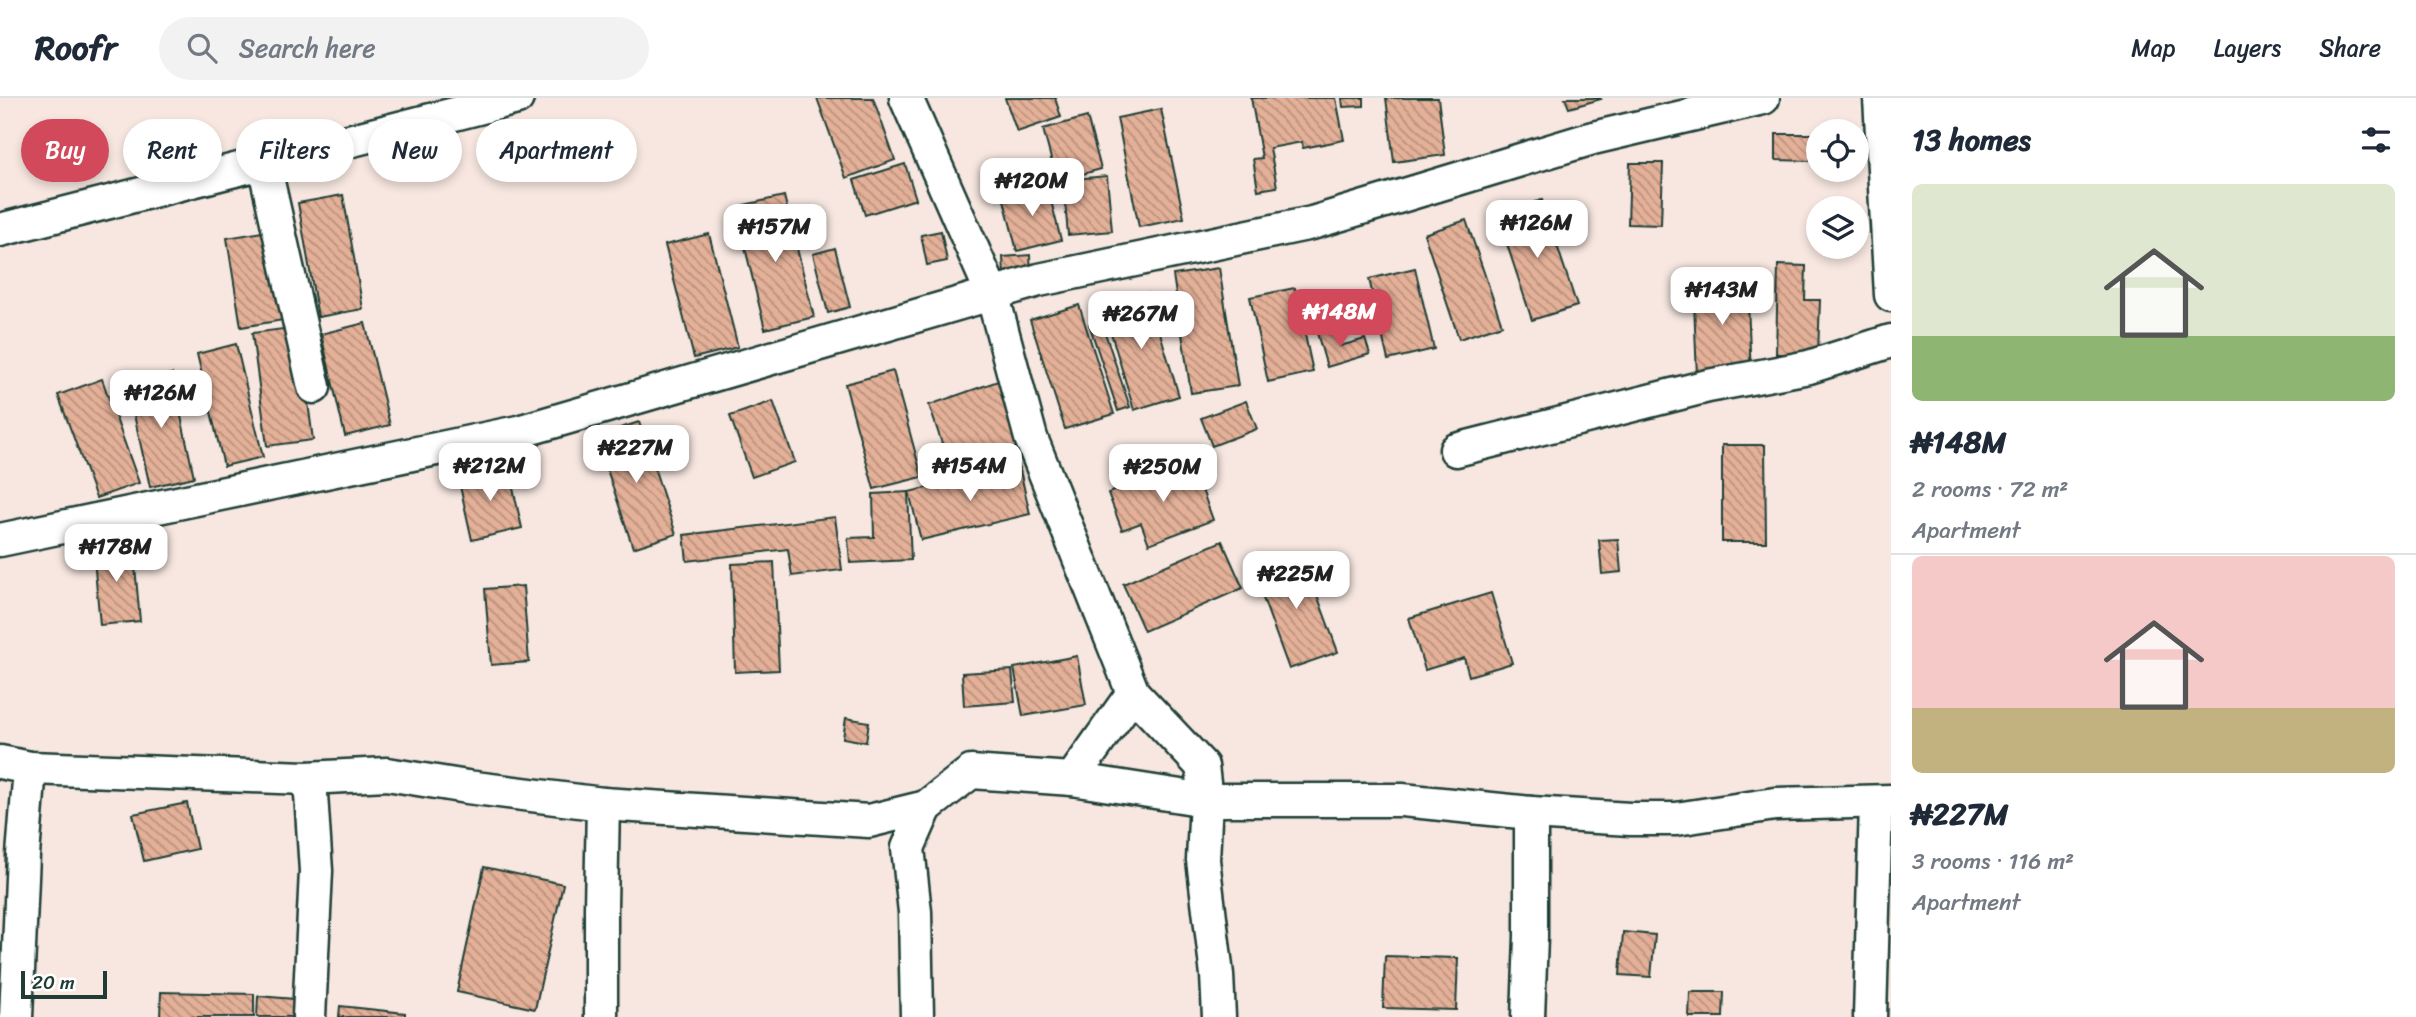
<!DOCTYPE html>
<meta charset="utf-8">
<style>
:root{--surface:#fff;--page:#f2f2f3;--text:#1f2937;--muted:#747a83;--line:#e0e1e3;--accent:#d1495b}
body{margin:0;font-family:Sriracha,sans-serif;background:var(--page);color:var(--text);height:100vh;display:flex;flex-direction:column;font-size:26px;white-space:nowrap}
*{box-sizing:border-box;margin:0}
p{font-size:23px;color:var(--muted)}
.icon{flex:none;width:38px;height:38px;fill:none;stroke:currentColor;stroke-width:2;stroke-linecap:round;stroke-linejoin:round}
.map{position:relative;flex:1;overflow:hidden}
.panel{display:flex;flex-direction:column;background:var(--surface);width:525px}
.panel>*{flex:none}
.guide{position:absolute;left:21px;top:21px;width:665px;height:63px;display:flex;gap:14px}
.tools{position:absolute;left:1806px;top:21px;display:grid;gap:14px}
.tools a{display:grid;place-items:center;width:63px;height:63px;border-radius:50%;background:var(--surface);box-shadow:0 4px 10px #0003;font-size:35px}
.scale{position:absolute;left:21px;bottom:18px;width:86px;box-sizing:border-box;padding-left:7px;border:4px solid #1f3d34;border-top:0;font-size:19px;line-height:24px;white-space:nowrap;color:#1f3d34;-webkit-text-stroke:5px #fff;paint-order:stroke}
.price{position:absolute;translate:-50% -60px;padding:0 16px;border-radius:14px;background:#fff;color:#222;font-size:23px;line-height:46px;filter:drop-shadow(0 2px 4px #0008)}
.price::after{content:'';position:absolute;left:50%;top:42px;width:21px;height:16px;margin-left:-10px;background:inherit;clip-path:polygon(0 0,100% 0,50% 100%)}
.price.on{background:var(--accent);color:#fff}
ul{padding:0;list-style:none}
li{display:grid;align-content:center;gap:14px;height:371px;padding:0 21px}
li+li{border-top:2px solid var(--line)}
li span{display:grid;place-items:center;height:217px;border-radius:10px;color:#555}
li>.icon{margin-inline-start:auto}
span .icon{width:126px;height:126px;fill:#fffc;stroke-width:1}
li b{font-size:30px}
h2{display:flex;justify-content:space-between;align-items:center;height:84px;padding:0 21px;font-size:30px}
.tag{padding:0 24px;border-radius:32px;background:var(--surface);box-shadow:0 4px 10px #0003;font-size:24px;line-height:63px}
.tag.on{background:var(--accent);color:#fff}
header{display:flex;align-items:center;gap:42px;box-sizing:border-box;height:98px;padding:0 35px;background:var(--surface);border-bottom:2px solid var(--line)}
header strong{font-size:33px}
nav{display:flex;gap:38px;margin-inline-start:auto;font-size:24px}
.search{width:490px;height:63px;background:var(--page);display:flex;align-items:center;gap:18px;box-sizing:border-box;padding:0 24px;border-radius:38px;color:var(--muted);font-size:26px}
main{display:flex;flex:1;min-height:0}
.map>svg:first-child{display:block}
.building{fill:url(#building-back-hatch);stroke:#1f3d34;stroke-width:2}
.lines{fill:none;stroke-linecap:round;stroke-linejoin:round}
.minor-casing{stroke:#1f3d34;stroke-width:37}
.minor{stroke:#fff;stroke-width:32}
</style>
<header>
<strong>Roofr</strong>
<div class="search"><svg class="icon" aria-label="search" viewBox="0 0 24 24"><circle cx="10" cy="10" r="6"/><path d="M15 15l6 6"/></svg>Search here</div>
<nav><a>Map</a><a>Layers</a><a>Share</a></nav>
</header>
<main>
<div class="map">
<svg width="1891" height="919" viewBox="0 0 1891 919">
<defs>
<pattern id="building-back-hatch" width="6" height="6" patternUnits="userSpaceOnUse" patternTransform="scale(1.75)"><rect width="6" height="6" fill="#e4b098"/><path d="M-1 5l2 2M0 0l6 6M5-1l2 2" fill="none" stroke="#b8907d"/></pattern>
</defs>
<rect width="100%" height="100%" fill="#f7e7e0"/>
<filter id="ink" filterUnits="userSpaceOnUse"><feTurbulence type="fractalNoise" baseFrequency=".0143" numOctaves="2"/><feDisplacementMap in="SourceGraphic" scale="14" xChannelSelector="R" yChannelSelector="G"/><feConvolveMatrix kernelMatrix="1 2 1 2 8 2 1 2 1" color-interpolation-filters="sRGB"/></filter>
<g filter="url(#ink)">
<!-- building -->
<g class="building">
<path d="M817,0H873L895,62L846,80Z"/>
<path d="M1005,0H1055L1061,19L1017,34Z"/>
<path d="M1251,0H1336L1344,42L1303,50L1302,44L1270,50L1277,89L1258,92L1253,61L1262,60Z"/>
<path d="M1342,0H1364V8L1343,9Z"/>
<path d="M1386,0H1438L1445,57L1394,64Z"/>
<path d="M1565,0H1600L1601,1L1569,10Z"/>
<path d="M1161,11L1184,120L1139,129L1117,20Z"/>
<path d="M1087,19L1101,71L1057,83L1043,31Z"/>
<path d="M1776,36H1812L1811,63L1776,62Z"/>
<path d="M1630,65H1663L1661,127L1628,126Z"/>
<path d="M905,66L916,101L865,117L854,82Z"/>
<path d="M1107,78L1112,133L1068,137L1063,82Z"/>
<path d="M1047,87L1061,142L1017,153L1003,98Z"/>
<path d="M343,97L363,211L318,219L298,105Z"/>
<path d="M784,98L814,219L765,231L739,125L748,123L744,107Z"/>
<path d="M1542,102L1577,208L1532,222L1497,116Z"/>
<path d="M1466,122L1502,227L1459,241L1424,136Z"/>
<path d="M274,132L289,221L241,229L227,140Z"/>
<path d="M941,133L947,163L927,167L921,137Z"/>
<path d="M709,136L738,249L694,260L665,147Z"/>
<path d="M835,150L850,209L828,215L813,156Z"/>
<path d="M1030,157L1031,176L1004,178L1003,159Z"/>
<path d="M1778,167L1806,168L1805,202H1820L1818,256H1776Z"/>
<path d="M1219,170L1238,288L1191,295L1173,177Z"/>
<path d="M1415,170L1434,251L1388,262L1369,181Z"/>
<path d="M1747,179L1751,278L1697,279L1693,180Z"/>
<path d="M1295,190L1313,274L1268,284L1250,199Z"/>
<path d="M1148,195L1179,298L1134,312L1103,208Z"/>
<path d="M1079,207L1114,316L1065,331L1030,222Z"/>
<path d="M1101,223L1130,309L1118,313L1089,226Z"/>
<path d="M365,225L390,327L345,338L321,236Z"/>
<path d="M298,229L313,342L267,348L252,235Z"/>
<path d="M1334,230L1340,248L1365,241L1370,256L1327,269L1317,235Z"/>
<path d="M236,246L263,359L224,368L197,256Z"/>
<path d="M893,273L922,379L874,391L845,286Z"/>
<path d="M172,276L194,379L150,389L127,285Z"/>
<path d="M102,281L139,385L96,400L58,297Z"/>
<path d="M998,283L1021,348L951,372L929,307Z"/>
<path d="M773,303L795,364L752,379L730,318Z"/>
<path d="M1246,303L1257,331L1212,348L1201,320Z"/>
<path d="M639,324L676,436L633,450L596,338Z"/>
<path d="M1722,347H1765L1766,444H1722Z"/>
<path d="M1192,364L1213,422L1149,446L1141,425L1122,432L1108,395Z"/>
<path d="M508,368L522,430L472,442L458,379Z"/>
<path d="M1019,368L1030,416L921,442L909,394Z"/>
<path d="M908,394L911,462L850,465L848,440L874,439L873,396Z"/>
<path d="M835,419L842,472L792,478L788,451L687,463L684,437Z"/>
<path d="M1618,441L1621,474L1602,476L1599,442Z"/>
<path d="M1222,443L1243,490L1144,533L1123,486Z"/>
<path d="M133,446L140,523L100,527L93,450Z"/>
<path d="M1302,456L1338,554L1289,571L1253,473Z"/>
<path d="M774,464L779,572L735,574L732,466Z"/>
<path d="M523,488L529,564L491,567L485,491Z"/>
<path d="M1491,495L1512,565L1469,578L1464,560L1425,572L1409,520Z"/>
<path d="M1077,558L1086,607L1023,618L1014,570Z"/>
<path d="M1012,572L1015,604L964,608L962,575Z"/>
<path d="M846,620L869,624L866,644L843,640Z"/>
<path d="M187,705L197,751L144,763L133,716Z"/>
<path d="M484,769L563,786L535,911L457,894Z"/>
<path d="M1623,834L1655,837L1651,879L1620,877Z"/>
<path d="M1385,858L1458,860L1456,912L1383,910Z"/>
<path d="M161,894L254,896V919H160Z"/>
<path d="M1690,894H1724L1723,919H1689Z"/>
<path d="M258,898L294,901L293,919H257Z"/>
<path d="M340,908L405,915V919H339Z"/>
</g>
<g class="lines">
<!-- minor casing -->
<g class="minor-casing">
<g id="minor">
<path d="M906,0L992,195L1031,340L1133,595L1202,668L1206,702L1203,762L1217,877L1219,919"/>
<path d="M1880,0L1891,197"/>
<path d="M264,66L314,289"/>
<path d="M0,132L517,0"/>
<path d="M1456,352L1708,288L1809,269L1891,243"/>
<path d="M0,442L518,334L1039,182L1312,125L1593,40L1763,0"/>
<path d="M0,664L30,670L306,680L387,676L467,689L603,706L869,723L926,709L971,674L1072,681L1206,702H1402L1531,715L1630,721H1676L1775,706L1891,703"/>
<path d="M306,680L311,696L316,773L309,919"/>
<path d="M1072,681L1133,595"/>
<path d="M16,919L23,757L30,670"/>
<path d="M601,919V809L603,706"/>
<path d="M917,919L915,814L908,750L926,709"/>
<path d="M1528,919L1531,839V715"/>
<path d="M1870,919L1876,704"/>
</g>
</g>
<!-- minor -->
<use href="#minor" class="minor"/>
</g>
</g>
</svg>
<div class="tools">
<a><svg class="icon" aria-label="locate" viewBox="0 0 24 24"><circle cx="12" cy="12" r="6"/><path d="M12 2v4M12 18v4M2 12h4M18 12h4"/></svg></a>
<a><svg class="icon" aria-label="layers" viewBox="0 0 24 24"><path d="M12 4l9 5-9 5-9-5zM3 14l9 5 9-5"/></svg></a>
</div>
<div class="scale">20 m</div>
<b class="price" style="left:1032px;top:120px">₦120M</b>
<b class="price" style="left:1537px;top:162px">₦126M</b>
<b class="price" style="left:775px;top:166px">₦157M</b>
<b class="price" style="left:1722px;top:229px">₦143M</b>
<b class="price on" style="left:1340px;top:251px">₦148M</b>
<b class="price" style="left:1141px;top:253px">₦267M</b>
<b class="price" style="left:161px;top:332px">₦126M</b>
<b class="price" style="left:636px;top:387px">₦227M</b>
<b class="price" style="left:490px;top:405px">₦212M</b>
<b class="price" style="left:970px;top:405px">₦154M</b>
<b class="price" style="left:1163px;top:406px">₦250M</b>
<b class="price" style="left:116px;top:486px">₦178M</b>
<b class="price" style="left:1296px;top:513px">₦225M</b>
<div class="guide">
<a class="tag on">Buy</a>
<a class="tag">Rent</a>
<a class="tag">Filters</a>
<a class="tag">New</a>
<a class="tag">Apartment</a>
</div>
</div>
<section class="panel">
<h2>13 homes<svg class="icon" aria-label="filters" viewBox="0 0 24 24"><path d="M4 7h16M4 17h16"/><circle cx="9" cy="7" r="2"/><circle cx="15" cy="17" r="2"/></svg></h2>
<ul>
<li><span style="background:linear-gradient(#dfe7d0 70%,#8fb573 0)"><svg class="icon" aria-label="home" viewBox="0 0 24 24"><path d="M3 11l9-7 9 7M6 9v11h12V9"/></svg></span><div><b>₦148M</b><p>2 rooms · 72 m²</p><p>Apartment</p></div></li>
<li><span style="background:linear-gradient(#f6c9c9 70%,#c2b280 0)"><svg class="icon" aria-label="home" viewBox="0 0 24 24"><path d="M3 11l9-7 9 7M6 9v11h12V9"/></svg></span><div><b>₦227M</b><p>3 rooms · 116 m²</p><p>Apartment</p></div></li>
</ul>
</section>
</main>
